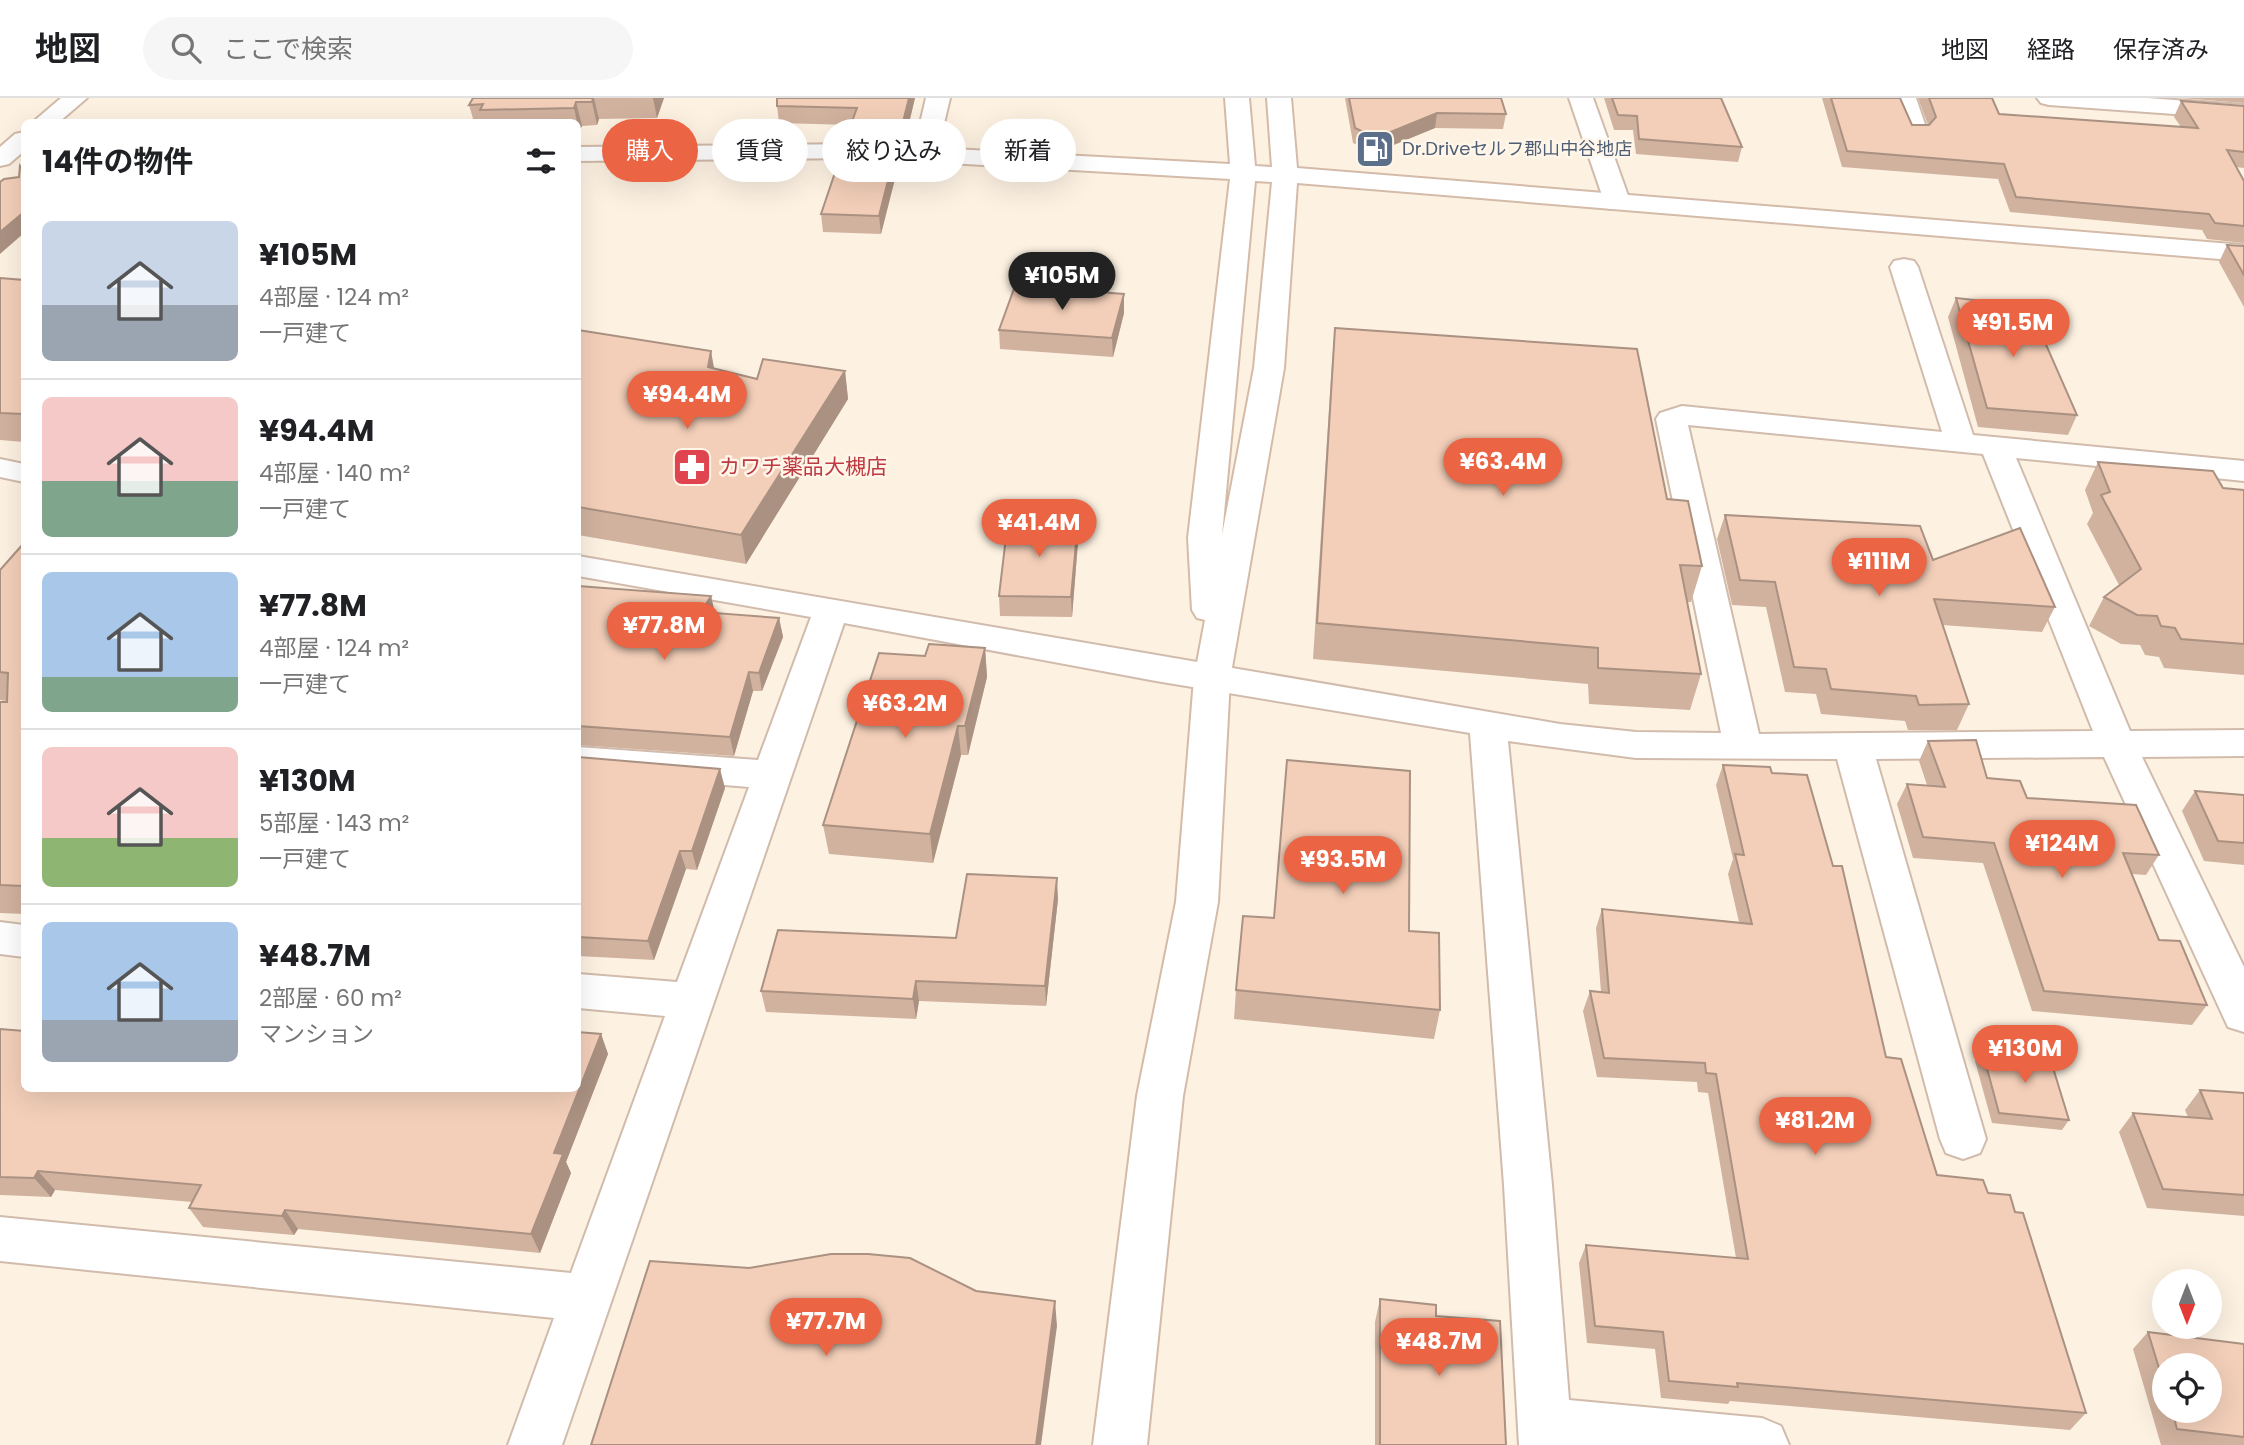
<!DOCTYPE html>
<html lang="ja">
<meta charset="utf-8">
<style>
:root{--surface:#fff;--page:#f6f6f6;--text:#202124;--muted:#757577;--line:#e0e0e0;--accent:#eb6443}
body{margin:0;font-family:Poppins,"Noto Sans JP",sans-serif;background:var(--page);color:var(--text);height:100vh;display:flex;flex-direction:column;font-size:26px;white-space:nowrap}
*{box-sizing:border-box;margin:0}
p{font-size:23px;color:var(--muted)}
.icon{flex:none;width:38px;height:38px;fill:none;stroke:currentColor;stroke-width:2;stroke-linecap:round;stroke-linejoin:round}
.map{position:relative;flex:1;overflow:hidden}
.side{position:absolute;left:21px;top:21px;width:560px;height:973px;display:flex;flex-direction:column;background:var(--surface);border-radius:10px;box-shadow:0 7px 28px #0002}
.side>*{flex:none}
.banner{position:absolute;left:602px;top:21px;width:665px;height:63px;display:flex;gap:14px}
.needle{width:46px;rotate:180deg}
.controls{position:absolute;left:2152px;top:1171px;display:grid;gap:14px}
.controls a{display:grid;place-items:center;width:70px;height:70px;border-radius:50%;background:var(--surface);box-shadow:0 7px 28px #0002;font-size:35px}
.price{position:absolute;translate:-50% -60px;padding:0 16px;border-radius:24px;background:var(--accent);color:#fff;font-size:23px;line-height:46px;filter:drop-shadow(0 2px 4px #0008)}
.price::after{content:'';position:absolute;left:50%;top:42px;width:21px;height:16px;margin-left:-10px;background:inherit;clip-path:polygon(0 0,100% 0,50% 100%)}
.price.current{background:#222;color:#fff}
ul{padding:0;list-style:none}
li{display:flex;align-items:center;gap:21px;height:175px;padding:0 21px}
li+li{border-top:2px solid var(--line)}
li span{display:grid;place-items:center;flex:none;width:196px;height:140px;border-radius:10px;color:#555}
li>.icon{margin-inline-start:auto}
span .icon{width:84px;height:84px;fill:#fffc;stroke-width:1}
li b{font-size:30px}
h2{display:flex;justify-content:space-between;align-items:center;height:84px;padding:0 21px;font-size:30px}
.pill{padding:0 24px;border-radius:32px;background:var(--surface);box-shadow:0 7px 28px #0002;font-size:24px;line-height:63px}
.pill.current{background:var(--accent);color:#fff}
header{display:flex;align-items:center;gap:42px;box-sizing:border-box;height:98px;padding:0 35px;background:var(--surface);border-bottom:2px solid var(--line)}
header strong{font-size:33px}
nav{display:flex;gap:38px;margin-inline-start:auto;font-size:24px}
.search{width:490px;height:63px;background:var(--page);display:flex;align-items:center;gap:18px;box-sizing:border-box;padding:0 24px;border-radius:38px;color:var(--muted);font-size:26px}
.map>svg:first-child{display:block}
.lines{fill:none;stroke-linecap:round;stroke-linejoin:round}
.street-casing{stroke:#d1bbac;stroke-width:4}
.secondary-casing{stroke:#d4bba9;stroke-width:4}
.street{fill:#fff;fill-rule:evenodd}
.secondary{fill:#fff;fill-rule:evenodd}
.wall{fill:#d1b29f;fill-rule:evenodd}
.shaded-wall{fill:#aa9182}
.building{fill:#f3cfb9;stroke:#aa9182;stroke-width:2}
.labels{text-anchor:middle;stroke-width:5;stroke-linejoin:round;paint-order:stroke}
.far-service-label{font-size:18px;fill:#4e5e75;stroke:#fff6e9;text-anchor:start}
.health-label{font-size:21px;fill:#be3a42;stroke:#fff6e9;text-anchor:start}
</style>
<header>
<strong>地図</strong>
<div class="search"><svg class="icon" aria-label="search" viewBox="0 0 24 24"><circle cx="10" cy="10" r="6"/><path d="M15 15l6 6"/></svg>ここで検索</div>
<nav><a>地図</a><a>経路</a><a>保存済み</a></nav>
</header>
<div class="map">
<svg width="2244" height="1347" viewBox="0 0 2244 1347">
<rect width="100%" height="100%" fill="#fdf2e2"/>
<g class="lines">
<!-- street casing -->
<g class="street-casing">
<g id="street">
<path d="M926,0H950L941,38L938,43H920L917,38Z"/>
<path d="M1569,0H1593L1631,106L1627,111H1609L1605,106Z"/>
<path d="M1892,0H1916L1928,35L1924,40H1908Z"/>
<path d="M2037,0H2147L2244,7V21L2049,7L2041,5Z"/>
<path d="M1904,161L1914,163L1918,169L1973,337L2244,363V383L2016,360L2130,633L2244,632V658L2142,659L2244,869V934L2228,929L2222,916L2104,659L1876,661L1986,1041L1980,1055L1963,1061L1946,1055L1940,1041L1837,661L1636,660L1508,643L1552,1087L1569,1302L1762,1320L1781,1328L1789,1347H1519L1504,1087L1470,635L1156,583L844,525L562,1347H508L554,1220L0,1163V1119L571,1175L665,918L578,910V876L677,884L749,689L578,675V649L758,662L811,519L578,478V458L1560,626L1636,634L1721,635L1656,321L1660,315L1682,308L1942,334L1890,169L1894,163ZM1688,327L1983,356L2093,633L1759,636Z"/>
<path d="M0,361L24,366V384L0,379Z"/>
<path d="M0,824L24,827V859L0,856Z"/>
</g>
</g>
<!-- secondary casing -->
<g class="secondary-casing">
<g id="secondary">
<path d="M61,0H87L59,24H33Z"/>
<path d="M1225,0H1249L1255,68L1272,69L1267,0H1291L1297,70L2244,147V163L1297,85L1284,270L1230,581L1218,804L1183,998L1147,1347H1093L1137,998L1176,804L1194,581L1205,522L1197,520L1192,512L1188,440L1230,81L861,60L578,63V49L861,46L1230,66ZM1255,83L1272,84L1254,270L1222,437Z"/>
<path d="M24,34V53L9,66L0,68V49L15,36Z"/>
</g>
</g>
<!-- street -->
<use href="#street" class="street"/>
<!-- secondary -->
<use href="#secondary" class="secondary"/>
</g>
<!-- wall -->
<g class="wall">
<path d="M473,0H664L657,20L599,21L597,27L582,28L579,33H578V24H474L469,7Z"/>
<path d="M915,0L904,46L853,43L851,27L779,25L777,8Z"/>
<path d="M1345,0H1501L1506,16L1503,31L1435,30L1374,55L1353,45Z"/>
<path d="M1604,0H1721L1742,49L1738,64L1636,56L1633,32H1614Z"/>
<path d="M1822,0H1900L1912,27H1928L1918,0H1992L1999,16L2181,29L2174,19L2181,3L2244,8V70L2236,69L2244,83V145L2207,141L2202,132L2010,114L1998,81L1842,69Z"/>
<path d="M2181,0H2244V5Z"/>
<path d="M897,47L899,65L881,136L823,134L821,116Z"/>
<path d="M2227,147L2244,148V209L2219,164Z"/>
<path d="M0,180L24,182V344L0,342Z"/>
<path d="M1124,196V215L1113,259L1000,251L999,232Z"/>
<path d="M1956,200L2077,317L2068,337L1978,329L1948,219Z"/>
<path d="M1335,230L1667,401L1702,468L1691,504H1687L1701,576L1690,612L1589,606L1588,586L1313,561L1332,264Z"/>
<path d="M578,232L714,270L757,281L845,273L848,301L746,466L578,437Z"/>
<path d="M2098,364L2223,390L2244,392V577L2164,570L2159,559L2145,557L2140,547L2121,546L2089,528L2104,499L2119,487L2087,426L2093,415L2085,392Z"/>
<path d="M1725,417L1933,462L2055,509L2042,534L1942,527L1969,606L1957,632H1908L1905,623L1821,616L1816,596L1785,594L1766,509L1732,507L1717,441Z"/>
<path d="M1078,424V444L1072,519L1000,518L999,498Z"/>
<path d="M24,445V816L0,815V604H7V603L0,602V472Z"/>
<path d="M578,488L711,498L715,515L779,520L783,539L762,593H753L734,658L578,647Z"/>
<path d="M985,550L987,579L968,657H961L933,765L829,756L823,727L925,558Z"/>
<path d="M1928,643L1987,680L2027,700L2159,757L2146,777L2132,776L2159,842L2207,907L2192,927L2032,913L1983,765L1913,760L1897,706L1907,686L1927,687L1919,663Z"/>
<path d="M578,659L725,690L697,772L686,771L654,862L578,858Z"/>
<path d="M1287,662L1409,833L1440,912L1434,941L1234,921L1236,892L1274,820Z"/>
<path d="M1723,667L1886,959L1937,1077L1988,1095L2015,1114L2086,1315L2070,1332L1730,1303L1728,1306L1661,1300L1655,1251L1587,1245L1579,1165L1586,1147L1736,1160L1708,995L1698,994L1697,984L1597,979L1583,913L1590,893L1601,894L1596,830L1602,811L1739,824L1728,776L1733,761L1716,687Z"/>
<path d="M2195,693L2244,697V767L2204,763L2182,713Z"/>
<path d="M1058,801L1046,908L919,903L916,921L766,914L761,893L956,840Z"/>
<path d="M0,931L24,933L601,936L608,956L566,1064L571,1075L540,1155L298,1131L294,1137L203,1129L189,1110L192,1104L55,1092L51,1099L0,1097Z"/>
<path d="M1982,952L2069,1022L2062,1032L1992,1025L1975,963Z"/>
<path d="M2200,992L2244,995V1118L2147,1110L2119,1034L2133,1015L2188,1019L2185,1012Z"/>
<path d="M1380,1201L1436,1218L1506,1347H1375V1224Z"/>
<path d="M2148,1234L2244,1246V1347H2161L2133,1251ZM2165,1267L2210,1312H2165Z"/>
</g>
<!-- shaded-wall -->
<g class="shaded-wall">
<path d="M593,0H594L599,21L597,27L592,4Z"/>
<path d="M653,0H664L657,20Z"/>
<path d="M909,0H915L904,46L902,28Z"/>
<path d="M576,4L582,28L579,33L574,10Z"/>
<path d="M1437,15L1435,30L1374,55L1376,40Z"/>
<path d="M897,47L899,65L881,136L879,118Z"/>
<path d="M24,114V135L0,156V134Z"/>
<path d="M1124,196V215L1113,259L1112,240Z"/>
<path d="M711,253L716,281L708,269Z"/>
<path d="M845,273L848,301L746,466L741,437Z"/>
<path d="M1078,424V444L1072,519L1071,499Z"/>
<path d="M711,498L715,517L701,514Z"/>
<path d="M779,520L783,539L762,593L759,575Z"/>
<path d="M985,550L987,579L968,657L965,628Z"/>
<path d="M749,574L753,593L734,658L730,639Z"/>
<path d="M958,628L961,657L933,765L930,736Z"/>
<path d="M720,671L725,690L697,772L692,753Z"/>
<path d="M680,753L686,771L654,862L648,843Z"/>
<path d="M1057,780L1058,801L1046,908L1045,888Z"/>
<path d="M916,883L919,903L916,921L913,901Z"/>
<path d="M601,936L608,956L566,1064L571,1075L540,1155L531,1136L554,1055Z"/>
<path d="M38,1073L55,1092L51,1099L34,1080Z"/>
<path d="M285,1112L298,1131L294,1137L282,1118Z"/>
<path d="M1055,1203L1057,1228L1041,1347H1036Z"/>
</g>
<!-- building -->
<g class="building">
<path d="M473,0H593L592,4H576L574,10L480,12L483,6L469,7Z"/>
<path d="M777,0H909L902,28L851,26L857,10L777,8Z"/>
<path d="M1349,0H1501L1506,16L1437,15L1376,40L1355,30Z"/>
<path d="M1612,0H1721L1742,49L1639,41L1637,18L1618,17Z"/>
<path d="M1831,0H1900L1912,27H1929L1936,19L1929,0H1992L1999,16L2198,30L2181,3L2244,8V54L2227,52L2244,83V128L2215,125L2209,116L2016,99L2004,66L1847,53Z"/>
<path d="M845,45L897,47L879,118L821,116Z"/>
<path d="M20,68L24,74V114L0,134V84L4,81L19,79Z"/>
<path d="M2227,147L2244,148V177Z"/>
<path d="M0,180L24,182V316L0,315Z"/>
<path d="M1015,188L1124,196L1112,240L999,232Z"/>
<path d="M1956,200L2029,208L2077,317L1987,310Z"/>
<path d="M1335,230L1637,251L1667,401L1688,403L1702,468L1680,467L1701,576L1598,570V550L1317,525Z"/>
<path d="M578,232L711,253L708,269L757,281L763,261L845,273L741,437L578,409Z"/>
<path d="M2098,364L2213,373L2223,390L2244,392V546L2181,541L2175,530L2161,528L2157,518L2137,517L2104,499L2141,471L2101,397L2110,394Z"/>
<path d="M1725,417L1920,428L1933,462L2020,430L2055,509L1934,501L1969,606L1919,607L1916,598L1831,591L1826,571L1794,569L1775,484L1740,482Z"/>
<path d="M1008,422L1078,424L1071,499L999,498Z"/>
<path d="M24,445V788L0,787V604H7L8,575L0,574V472Z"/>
<path d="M578,488L711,498L701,514L779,520L759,575L749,574L730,639L578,628Z"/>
<path d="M929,546L985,550L965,628H958L930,736L823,727L879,555L925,558Z"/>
<path d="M1976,642L1987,680L2020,683L2027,700L2136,707L2159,757L2123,755L2159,842L2180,843L2207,907L2044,893L1994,745L1923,739L1907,686L1945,689L1928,643Z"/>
<path d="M578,659L720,671L692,753H680L648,843L578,839Z"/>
<path d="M1287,662L1410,673L1409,833L1439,835L1440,912L1236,892L1243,818L1274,820Z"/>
<path d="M1723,667L1770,669L1772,675L1807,677L1833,768H1842L1886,959L1901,961L1937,1077L1983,1082L1988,1095L2010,1097L2015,1114L2023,1115L2086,1315L1737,1285L1738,1289L1669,1283L1663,1234L1595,1228L1586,1147L1748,1161L1716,976L1706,975L1705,965L1604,960L1590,893L1609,895L1602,811L1752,826L1735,756L1744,757Z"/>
<path d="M2195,693L2244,697V745L2218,743Z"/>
<path d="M967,776L1057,780L1045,888L916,883L913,901L761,893L778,832L956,840Z"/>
<path d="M0,931L24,933V932V990H578V934L601,936L554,1055L563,1056L531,1136L285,1112L282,1118L189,1110L201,1087L38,1073L34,1080L0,1079Z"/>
<path d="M1982,952L2050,960L2069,1022L1999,1015Z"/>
<path d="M2200,992L2244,995V1097L2163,1091L2133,1015L2212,1021Z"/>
<path d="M831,1156H868L910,1160L976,1193L1055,1203L1036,1347H591L650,1163L749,1170Z"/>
<path d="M1380,1201L1436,1207V1218L1500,1223L1506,1347H1380Z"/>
<path d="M2148,1234L2244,1246V1339L2177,1331L2172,1312H2210V1267H2165V1290Z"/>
</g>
<!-- icons -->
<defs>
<g id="fuel-square" transform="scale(2.0125)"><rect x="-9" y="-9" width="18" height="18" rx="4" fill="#5c6f8a" stroke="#fff6e9"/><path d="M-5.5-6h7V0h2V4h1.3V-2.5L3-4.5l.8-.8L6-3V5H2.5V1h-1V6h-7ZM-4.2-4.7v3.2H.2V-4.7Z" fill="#fff"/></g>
<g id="pharmacy-square" transform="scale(2.0125)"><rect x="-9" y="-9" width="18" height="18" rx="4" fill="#e0444e" stroke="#fff6e9"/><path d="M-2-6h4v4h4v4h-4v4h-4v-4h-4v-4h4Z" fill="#fff"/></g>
</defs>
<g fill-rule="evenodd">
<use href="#fuel-square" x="1375" y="51"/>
<use href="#pharmacy-square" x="692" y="369"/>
</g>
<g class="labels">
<!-- far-service labels -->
<g class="far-service-label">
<text x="1402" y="57">Dr.Driveセルフ郡山中谷地店</text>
</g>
<!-- health labels -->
<g class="health-label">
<text x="719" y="376">カワチ薬品大槻店</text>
</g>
</g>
</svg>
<div class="controls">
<a><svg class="needle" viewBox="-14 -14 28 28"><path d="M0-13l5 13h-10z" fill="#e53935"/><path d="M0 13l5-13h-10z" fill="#757577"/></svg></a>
<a><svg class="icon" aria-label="locate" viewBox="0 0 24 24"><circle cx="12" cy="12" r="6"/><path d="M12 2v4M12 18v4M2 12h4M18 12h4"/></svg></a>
</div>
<b class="price current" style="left:1062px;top:214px">¥105M</b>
<b class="price" style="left:2013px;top:261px">¥91.5M</b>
<b class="price" style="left:687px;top:333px">¥94.4M</b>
<b class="price" style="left:1503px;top:400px">¥63.4M</b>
<b class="price" style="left:1039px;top:461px">¥41.4M</b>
<b class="price" style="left:1879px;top:500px">¥111M</b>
<b class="price" style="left:664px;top:564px">¥77.8M</b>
<b class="price" style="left:905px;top:642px">¥63.2M</b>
<b class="price" style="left:2062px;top:782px">¥124M</b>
<b class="price" style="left:1343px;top:798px">¥93.5M</b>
<b class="price" style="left:2025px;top:987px">¥130M</b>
<b class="price" style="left:1815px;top:1059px">¥81.2M</b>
<b class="price" style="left:826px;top:1260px">¥77.7M</b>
<b class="price" style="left:1439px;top:1280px">¥48.7M</b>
<div class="banner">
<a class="pill current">購入</a>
<a class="pill">賃貸</a>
<a class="pill">絞り込み</a>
<a class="pill">新着</a>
</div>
<section class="side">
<h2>14件の物件<svg class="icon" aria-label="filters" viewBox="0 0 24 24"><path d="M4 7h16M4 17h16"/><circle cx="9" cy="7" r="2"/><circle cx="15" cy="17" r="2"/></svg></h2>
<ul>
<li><span style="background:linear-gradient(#c9d6e8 60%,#9aa5b1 0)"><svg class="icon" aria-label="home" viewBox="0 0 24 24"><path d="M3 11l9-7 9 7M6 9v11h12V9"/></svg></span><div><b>¥105M</b><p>4部屋 · 124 m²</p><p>一戸建て</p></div></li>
<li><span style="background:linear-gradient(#f6c9c9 60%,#7fa58c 0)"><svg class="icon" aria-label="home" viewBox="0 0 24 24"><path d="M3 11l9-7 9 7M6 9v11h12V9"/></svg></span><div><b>¥94.4M</b><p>4部屋 · 140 m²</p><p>一戸建て</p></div></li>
<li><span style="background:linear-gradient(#a9c7e8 75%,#7fa58c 0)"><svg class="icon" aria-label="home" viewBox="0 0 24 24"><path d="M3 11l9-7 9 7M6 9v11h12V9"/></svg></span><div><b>¥77.8M</b><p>4部屋 · 124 m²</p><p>一戸建て</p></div></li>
<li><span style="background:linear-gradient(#f6c9c9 65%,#8fb573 0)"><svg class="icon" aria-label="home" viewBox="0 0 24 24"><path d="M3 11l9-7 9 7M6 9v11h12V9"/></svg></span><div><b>¥130M</b><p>5部屋 · 143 m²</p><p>一戸建て</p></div></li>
<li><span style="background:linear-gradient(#a9c7e8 70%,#9aa5b1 0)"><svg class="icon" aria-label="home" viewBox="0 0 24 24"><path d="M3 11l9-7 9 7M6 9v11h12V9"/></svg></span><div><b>¥48.7M</b><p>2部屋 · 60 m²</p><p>マンション</p></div></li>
</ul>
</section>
</div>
